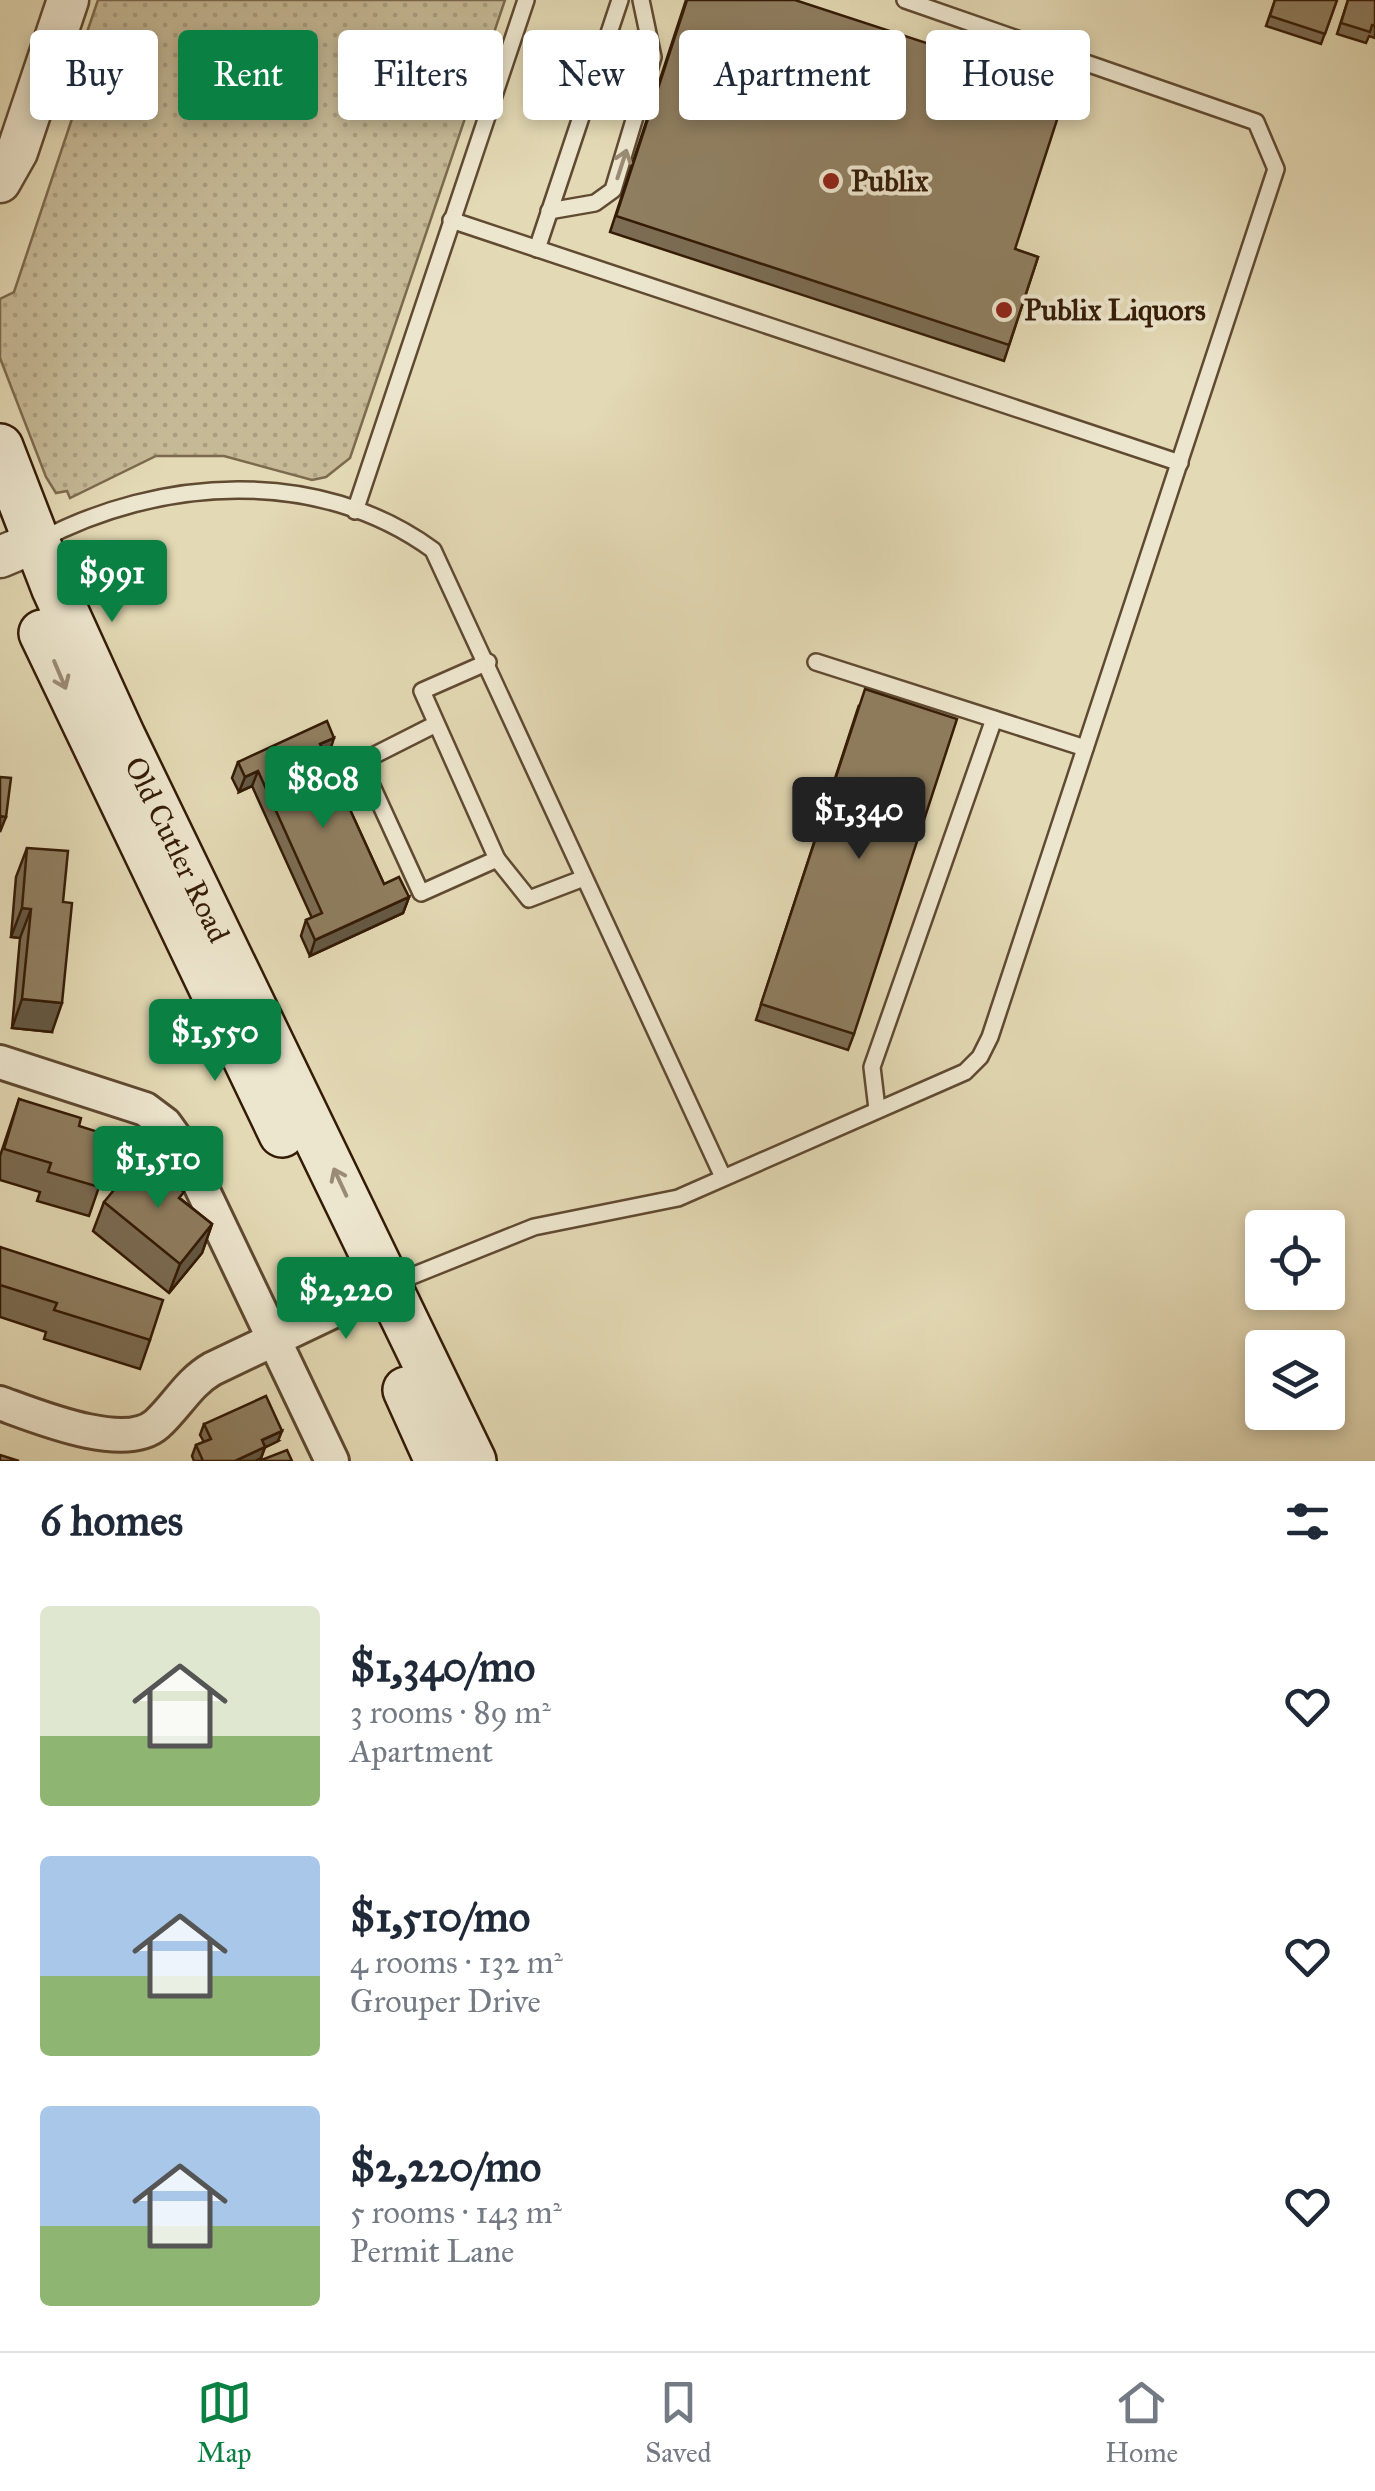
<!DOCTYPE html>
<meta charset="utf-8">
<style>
:root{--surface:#fff;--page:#f6f6f7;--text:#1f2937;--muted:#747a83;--line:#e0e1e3;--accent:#0b8043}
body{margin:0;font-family:"IM FELL Great Primer",serif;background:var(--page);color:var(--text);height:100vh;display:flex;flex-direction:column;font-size:38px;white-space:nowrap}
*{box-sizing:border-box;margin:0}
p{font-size:32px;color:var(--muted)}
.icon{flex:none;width:55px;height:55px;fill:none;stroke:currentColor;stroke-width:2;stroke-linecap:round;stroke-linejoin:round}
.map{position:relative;height:1461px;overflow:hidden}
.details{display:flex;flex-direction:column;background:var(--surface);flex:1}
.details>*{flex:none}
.top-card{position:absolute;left:30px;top:30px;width:1315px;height:90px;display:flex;gap:20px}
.controls{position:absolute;left:1245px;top:1210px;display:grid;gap:20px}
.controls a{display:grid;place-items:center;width:100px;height:100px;border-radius:10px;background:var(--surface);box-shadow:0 5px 15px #0003;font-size:50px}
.price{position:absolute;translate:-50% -85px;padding:0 22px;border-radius:10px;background:var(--accent);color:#fff;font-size:32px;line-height:65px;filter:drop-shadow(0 2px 5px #0008)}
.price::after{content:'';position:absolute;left:50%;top:60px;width:30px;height:22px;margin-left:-15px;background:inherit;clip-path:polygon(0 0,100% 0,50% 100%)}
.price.on{background:#222;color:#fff}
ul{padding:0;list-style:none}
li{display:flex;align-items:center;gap:30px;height:250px;padding:0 40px}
li span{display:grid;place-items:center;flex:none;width:280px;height:200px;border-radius:10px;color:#555}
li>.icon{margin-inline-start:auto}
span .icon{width:120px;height:120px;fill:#fffc;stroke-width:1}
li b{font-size:42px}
h2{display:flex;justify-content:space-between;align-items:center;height:120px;padding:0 40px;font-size:42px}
.chip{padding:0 35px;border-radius:10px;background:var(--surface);box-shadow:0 5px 15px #0003;font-size:35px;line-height:90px}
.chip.on{background:var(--accent);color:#fff}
.tab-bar{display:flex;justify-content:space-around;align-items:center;height:140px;border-top:2px solid var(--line);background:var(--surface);font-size:28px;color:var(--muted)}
.tab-bar a{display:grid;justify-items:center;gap:5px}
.tab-bar .on{color:var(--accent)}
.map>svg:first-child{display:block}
.grass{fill:url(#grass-dots);stroke:#7c6a4e;stroke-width:2.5}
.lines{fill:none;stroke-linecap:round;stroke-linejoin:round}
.service-casing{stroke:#604a32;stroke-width:20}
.minor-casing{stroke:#604a32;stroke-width:38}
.tertiary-casing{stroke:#604a32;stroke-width:45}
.secondary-casing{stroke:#341b06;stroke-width:50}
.service{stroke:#ede6ce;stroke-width:15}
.minor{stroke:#ede6ce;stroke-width:32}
.tertiary{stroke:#ede6ce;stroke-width:40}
.secondary{stroke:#ede6ce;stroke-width:45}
.wall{fill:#7b6c53;stroke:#341b06;stroke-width:2.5}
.shaded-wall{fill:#645843;stroke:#341b06;stroke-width:2.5}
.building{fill:#8f7e60;stroke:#341b06;stroke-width:2.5}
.oneway{stroke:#9a8b74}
.poi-dot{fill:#8f2418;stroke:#ede6ce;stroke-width:4}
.labels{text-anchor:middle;stroke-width:8;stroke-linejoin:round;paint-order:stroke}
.poi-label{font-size:30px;font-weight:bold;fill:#341b06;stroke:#ede6ce;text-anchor:start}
.street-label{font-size:30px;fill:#341b06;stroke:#ede6ce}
</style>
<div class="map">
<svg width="1375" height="1461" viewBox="0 0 1375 1461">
<defs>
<pattern id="grass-dots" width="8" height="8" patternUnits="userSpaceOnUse" patternTransform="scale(2.5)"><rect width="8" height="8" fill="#c5b996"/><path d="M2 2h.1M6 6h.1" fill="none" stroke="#aa9e80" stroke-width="1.8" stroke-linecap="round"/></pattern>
</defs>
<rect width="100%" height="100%" fill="#e3d9b4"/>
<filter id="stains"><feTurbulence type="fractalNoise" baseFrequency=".002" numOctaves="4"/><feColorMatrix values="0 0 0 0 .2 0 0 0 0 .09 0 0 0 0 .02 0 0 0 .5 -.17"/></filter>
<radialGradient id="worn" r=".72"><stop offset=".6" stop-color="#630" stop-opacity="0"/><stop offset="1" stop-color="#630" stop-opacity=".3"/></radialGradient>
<!-- grass -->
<path class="grass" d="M98,0H505L350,458L326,477L312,480L224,456H156L70,498L67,491L56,493L46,477L0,358V299L14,292L92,59L84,41Z"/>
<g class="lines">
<!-- service casing -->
<g class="service-casing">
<g id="service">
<path d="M549,211L595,203L613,190L653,57L641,0"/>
<path d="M451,220L1180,463"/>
<path d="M537,249L620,0"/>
<path d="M355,511L526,0"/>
<path d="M39,541C159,477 318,466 433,550L723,1177"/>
<path d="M816,662L1085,748"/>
<path d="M436,724L361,762L421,893L497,859L422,691L488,662"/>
<path d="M497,859L529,899L584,878"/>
<path d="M877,1109L872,1067L994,719"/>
<path d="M392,1284L534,1227L678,1198L965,1072L980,1057L990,1037L1276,169L1256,122L905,0"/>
</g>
</g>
<!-- minor casing -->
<g class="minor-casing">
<g id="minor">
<path d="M0,1062L145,1109L165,1124L183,1149L332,1461"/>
<path d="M0,1403C36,1416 125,1453 157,1424C177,1406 188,1383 212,1369L388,1285"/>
</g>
</g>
<!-- tertiary casing -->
<g class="tertiary-casing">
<g id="tertiary">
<path d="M0,182L17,152L68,0"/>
<path d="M0,557L36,542"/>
</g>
</g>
<!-- secondary casing -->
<g class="secondary-casing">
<g id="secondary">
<path id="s1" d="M0,447L55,589L122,736L473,1461"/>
<path d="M42,633L282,1134"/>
<path d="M406,1390L438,1461"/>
</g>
</g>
<!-- service -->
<use href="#service" class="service"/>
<!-- minor -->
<use href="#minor" class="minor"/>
<!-- tertiary -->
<use href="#tertiary" class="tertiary"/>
<!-- secondary -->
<use href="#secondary" class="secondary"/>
</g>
<!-- wall -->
<g class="wall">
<path d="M686,0L1015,249L1038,257L1004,361L610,232Z"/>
<path d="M1275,0H1337L1321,44L1266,26Z"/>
<path d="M1348,0H1375V38L1369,36L1366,43L1337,34Z"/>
<path d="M859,705L854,1034L848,1050L756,1020Z"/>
<path d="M329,754L325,755L384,884L409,897L403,913L310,956L301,936L306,920L312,918L252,786L239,792L232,778L238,762Z"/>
<path d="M27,848L52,1032L12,1028L20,938L11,937L16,877Z"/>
<path d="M19,1099L79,1126L99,1187L89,1216L37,1201L40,1192L0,1180V1156Z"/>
<path d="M181,1199L212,1224L202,1253L169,1293L93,1231L104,1202Z"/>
<path d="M0,1247L150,1340L140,1369L44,1339L46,1332L0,1317Z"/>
<path d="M204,1424L278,1441L265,1447L261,1458L255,1461H194L192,1456L196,1445L204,1442L200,1435Z"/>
</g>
<!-- shaded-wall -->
<g class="shaded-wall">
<path d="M334,738L329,754L314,760L320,744Z"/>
<path d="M258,771L252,786L239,792L245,777Z"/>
<path d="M0,816L6,817L0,832Z"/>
<path d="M409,897L403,913L310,956L315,940Z"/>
<path d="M22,908L31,909L20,938L11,937Z"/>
<path d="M22,999L62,1003L52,1032L12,1028Z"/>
<path d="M212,1224L202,1253L169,1293L180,1264Z"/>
<path d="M282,1431L278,1441L258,1451L262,1440Z"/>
<path d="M265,1447L261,1458L255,1461H235Z"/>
</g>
<!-- building -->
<g class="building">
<path d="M687,0H795L1067,89L1015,249L1038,257L1009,345L616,216Z"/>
<path d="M1275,0H1337L1325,34L1270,16Z"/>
<path d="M1348,0H1375V26L1372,25L1370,32L1341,23Z"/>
<path d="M865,689L957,719L854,1034L761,1004Z"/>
<path d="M327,721L334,738L320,744L384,884L399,877L409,897L315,940L306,920L322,913L258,771L245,777L238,762Z"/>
<path d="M0,777L11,778L6,817L0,816Z"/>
<path d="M27,848L68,851L63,902L72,903L62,1003L22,999L31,909L22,908Z"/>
<path d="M19,1099L81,1118L79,1126L114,1137L99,1187L48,1172L51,1163L4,1149Z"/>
<path d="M141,1157L184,1192L179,1198L212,1224L180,1264L104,1202Z"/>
<path d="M0,1247L163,1300L150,1340L54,1310L57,1303L0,1285Z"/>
<path d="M266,1396L282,1431L262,1440L265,1447L235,1461H203L196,1445L211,1439L204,1424Z"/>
<path d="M287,1450L292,1461H259Z"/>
<path d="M0,1455L19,1461H0Z"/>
</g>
<!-- one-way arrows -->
<defs><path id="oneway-shaft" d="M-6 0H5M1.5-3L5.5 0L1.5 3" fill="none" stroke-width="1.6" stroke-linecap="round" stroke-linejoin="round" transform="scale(2.5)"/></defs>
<g class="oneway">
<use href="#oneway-shaft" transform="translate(622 164) rotate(-72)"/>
<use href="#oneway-shaft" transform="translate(60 675) rotate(67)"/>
<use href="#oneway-shaft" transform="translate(340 1182) rotate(-115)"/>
</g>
<!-- markers -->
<g class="poi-dot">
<circle cx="831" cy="181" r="10"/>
<circle cx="1004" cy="310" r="10"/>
</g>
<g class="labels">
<!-- poi labels -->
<g class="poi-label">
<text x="851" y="191">Publix</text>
<text x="1024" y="320">Publix Liquors</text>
</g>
<!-- street labels -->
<g class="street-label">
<text dy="10" stroke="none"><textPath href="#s1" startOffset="440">Old Cutler Road</textPath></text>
</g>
</g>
<rect width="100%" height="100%" filter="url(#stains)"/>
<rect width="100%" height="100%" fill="url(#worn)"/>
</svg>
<div class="controls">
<a><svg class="icon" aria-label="locate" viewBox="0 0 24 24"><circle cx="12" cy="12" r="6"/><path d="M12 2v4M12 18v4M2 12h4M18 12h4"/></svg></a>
<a><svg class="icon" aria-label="layers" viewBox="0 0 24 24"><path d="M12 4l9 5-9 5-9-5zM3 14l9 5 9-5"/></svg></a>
</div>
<b class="price" style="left:112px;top:625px">$991</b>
<b class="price" style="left:323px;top:831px">$808</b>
<b class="price on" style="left:859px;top:862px">$1,340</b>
<b class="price" style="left:215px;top:1084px">$1,550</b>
<b class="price" style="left:158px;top:1211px">$1,510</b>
<b class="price" style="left:346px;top:1342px">$2,220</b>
<div class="top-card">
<a class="chip">Buy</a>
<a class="chip on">Rent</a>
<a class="chip">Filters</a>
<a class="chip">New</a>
<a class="chip">Apartment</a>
<a class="chip">House</a>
</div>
</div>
<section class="details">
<h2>6 homes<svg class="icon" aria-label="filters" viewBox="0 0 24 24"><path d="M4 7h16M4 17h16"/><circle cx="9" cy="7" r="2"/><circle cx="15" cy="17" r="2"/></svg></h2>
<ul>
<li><span style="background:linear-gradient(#dfe7d0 65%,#8fb573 0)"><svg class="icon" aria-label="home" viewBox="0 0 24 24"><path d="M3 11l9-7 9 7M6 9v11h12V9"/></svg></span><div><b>$1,340/mo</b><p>3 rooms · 89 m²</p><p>Apartment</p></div><svg class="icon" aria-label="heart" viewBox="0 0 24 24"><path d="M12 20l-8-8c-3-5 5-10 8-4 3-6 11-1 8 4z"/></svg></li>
<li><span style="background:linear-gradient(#a9c7e8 60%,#8fb573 0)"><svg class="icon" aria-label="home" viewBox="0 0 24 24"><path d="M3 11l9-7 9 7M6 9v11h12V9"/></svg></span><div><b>$1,510/mo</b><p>4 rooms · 132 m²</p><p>Grouper Drive</p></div><svg class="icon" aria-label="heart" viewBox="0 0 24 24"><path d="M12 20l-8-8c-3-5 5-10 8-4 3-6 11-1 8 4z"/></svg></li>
<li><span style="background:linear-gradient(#a9c7e8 60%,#8fb573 0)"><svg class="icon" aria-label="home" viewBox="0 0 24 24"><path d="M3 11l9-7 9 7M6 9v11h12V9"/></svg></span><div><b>$2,220/mo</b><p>5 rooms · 143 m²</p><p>Permit Lane</p></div><svg class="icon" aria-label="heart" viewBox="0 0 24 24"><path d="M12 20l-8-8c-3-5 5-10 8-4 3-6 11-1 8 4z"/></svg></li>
</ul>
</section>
<nav class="tab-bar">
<a class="on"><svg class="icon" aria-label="map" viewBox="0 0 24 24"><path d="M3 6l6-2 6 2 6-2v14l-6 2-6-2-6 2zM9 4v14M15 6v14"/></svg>Map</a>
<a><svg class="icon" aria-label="saved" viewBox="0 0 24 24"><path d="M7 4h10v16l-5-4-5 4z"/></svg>Saved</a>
<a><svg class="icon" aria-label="home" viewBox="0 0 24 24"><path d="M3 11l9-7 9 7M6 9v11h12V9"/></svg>Home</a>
</nav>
